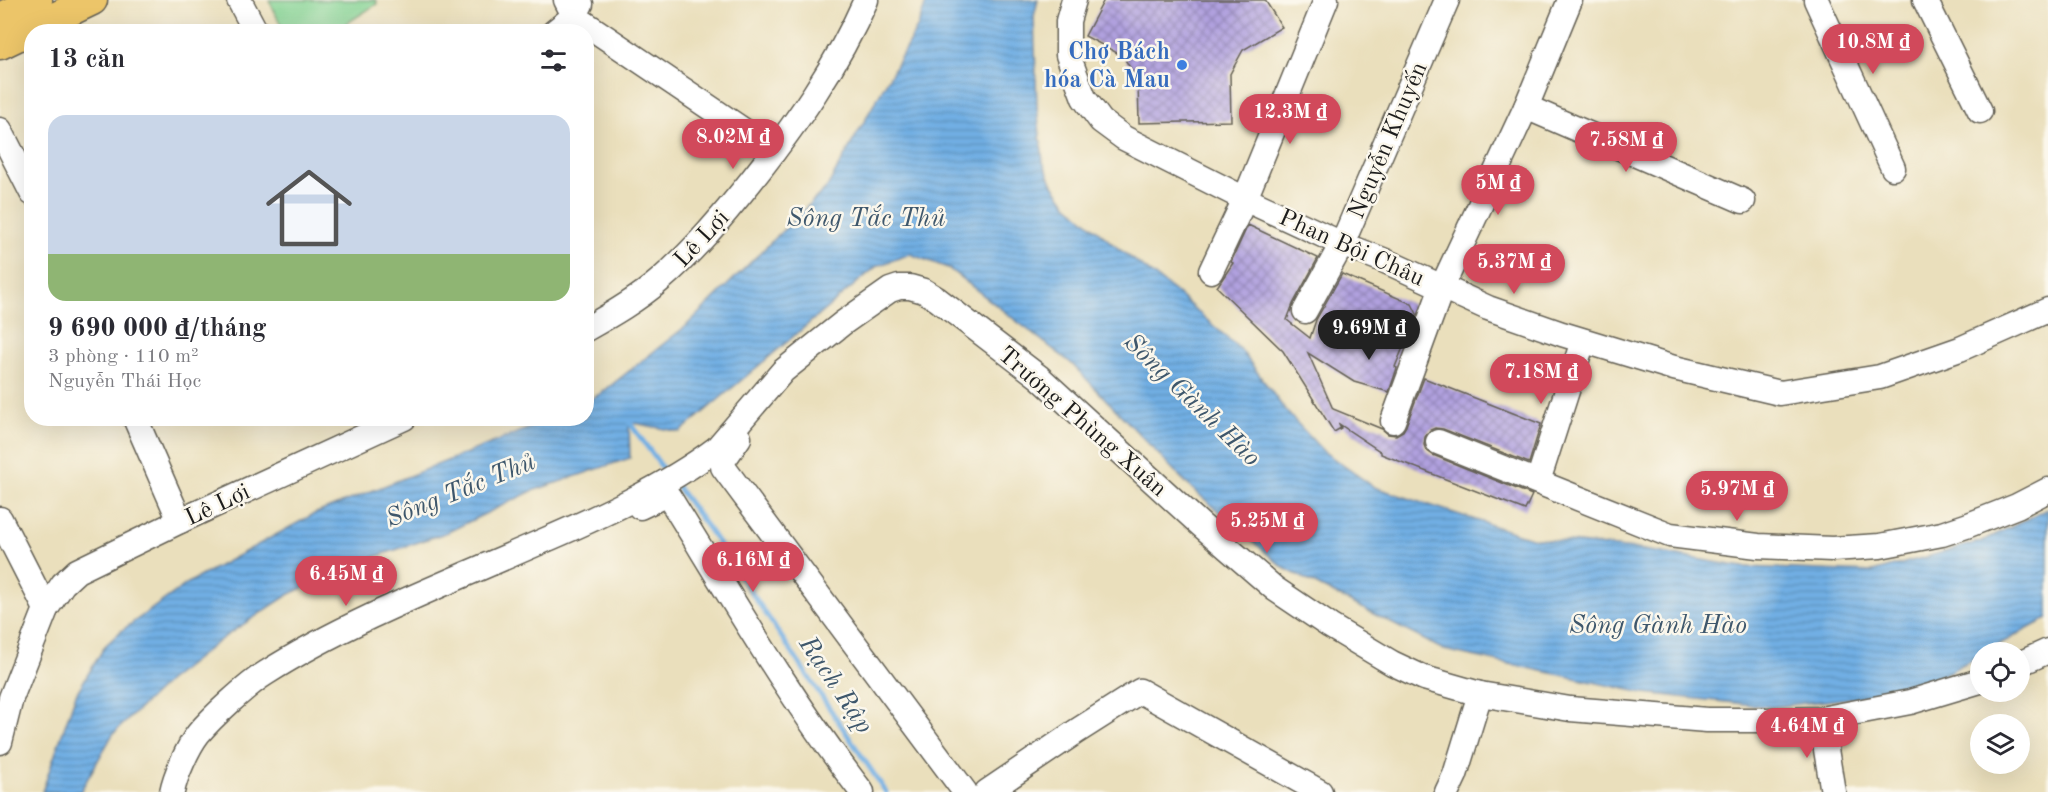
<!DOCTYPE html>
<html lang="vi">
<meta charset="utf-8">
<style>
:root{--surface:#fff;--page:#f2f2f3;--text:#2b2b33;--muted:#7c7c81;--line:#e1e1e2;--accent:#d1495b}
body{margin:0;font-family:"Old Standard TT",serif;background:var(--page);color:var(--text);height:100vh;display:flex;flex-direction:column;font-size:22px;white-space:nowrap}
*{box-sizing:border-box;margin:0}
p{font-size:20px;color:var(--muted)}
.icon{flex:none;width:33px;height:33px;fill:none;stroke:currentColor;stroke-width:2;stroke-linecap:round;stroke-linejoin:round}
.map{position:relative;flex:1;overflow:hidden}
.panel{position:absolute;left:24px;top:24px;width:570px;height:402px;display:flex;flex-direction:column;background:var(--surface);border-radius:24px;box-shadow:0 6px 24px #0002}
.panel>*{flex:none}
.fabs{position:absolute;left:1970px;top:642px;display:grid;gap:12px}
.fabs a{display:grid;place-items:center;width:60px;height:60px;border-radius:50%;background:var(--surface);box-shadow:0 6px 24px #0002;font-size:30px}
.price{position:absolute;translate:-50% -51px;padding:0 14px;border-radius:21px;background:var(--accent);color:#fff;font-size:20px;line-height:39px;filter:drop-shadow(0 2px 3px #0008)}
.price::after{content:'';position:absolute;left:50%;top:36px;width:18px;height:14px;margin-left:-9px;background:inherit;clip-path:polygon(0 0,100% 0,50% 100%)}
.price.on{background:#222;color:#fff}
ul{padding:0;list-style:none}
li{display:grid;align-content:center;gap:12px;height:318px;padding:0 24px}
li+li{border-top:2px solid var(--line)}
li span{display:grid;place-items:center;height:186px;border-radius:18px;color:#555}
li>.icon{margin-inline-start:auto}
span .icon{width:108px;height:108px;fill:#fffc;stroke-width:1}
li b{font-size:26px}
h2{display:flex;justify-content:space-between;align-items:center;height:72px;padding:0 24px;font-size:26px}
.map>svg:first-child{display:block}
.green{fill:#82d292;stroke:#4f7757;stroke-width:1.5}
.water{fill:url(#water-rules);stroke:#466680;stroke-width:1.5}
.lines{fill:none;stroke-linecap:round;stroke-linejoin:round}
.stream{stroke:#71afe4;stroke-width:5}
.building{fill:url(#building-cross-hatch)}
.minor-casing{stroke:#646054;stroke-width:27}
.major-casing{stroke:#646054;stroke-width:33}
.minor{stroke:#fff;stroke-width:24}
.major{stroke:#ecc569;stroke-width:30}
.shop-dot{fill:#3f7fe0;stroke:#fbf7ec;stroke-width:2}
.labels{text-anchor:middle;stroke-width:5;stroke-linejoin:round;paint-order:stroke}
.shop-label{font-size:24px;font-weight:bold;fill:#366cbe;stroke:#fbf7ec;text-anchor:end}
.street-label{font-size:24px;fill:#1c1c1c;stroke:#fbf7ec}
.water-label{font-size:26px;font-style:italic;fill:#3e576c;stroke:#fbf7ec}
</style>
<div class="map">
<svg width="2048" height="792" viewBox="0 0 2048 792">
<defs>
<pattern id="water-rules" width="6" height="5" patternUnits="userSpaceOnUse" patternTransform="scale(1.5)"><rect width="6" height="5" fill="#71afe4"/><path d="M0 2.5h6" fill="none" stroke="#5c8eb8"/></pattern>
<pattern id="building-cross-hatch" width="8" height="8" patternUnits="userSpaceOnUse" patternTransform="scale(1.5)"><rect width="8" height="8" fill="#b1a1df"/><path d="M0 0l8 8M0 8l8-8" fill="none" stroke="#8f82b4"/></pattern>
</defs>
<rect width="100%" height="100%" fill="#fbf7ec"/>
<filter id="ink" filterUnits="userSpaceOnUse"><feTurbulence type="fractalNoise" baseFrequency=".0167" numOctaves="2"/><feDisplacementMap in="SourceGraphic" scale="12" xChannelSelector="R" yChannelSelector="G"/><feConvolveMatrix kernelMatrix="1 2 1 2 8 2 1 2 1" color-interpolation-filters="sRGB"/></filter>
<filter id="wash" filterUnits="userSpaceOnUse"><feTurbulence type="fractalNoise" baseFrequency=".008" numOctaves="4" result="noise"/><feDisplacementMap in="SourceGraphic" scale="24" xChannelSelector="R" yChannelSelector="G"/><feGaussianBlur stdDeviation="1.35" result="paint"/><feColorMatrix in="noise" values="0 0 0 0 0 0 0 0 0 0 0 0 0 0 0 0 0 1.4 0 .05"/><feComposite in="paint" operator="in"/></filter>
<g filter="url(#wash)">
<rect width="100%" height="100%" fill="#eadfbc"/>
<!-- green -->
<path class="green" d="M269,0H376L377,4L335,31L284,32Z"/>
<!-- water -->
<path class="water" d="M927,0H1038L1034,16L1037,107L1043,162L1053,185L1067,204L1114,245L1173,290L1241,350L1285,410L1323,451L1374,487L1531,538L1644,550L1743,567L1873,572L1982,541L2048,509V618L1985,652H1980V655L1914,691L1771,707L1644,693L1444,650L1284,568L1188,485L1071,363L948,268L910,254L877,266L680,432L629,422L630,458L532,491L448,532L354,564L288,595L224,637L167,682L113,734L80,792H42L76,694L105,646L121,631L188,583L314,514L552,419L586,418L587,401L600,394L686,326L827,187L917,28Z"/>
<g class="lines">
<!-- stream -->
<g class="stream">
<path d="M629,422L667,474"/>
<path d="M675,484L710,531L886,792"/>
</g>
</g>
<g id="blocks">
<!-- building -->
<g class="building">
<path d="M1104,0H1265L1282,27L1243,50L1230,74L1231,121L1139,123L1138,81L1123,56L1085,36Z"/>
<path d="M1248,225L1318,258L1293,304L1287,320L1310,338L1316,320L1342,274L1412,304L1417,314L1395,367L1397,368L1389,392L1354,382L1308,353L1333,409L1382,429L1388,434L1396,435L1403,431L1406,426L1424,378L1541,424L1529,463L1443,429L1435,428L1430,430L1425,437L1424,445L1426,450L1433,455L1532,495L1525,510L1381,454V452L1339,424L1341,428L1334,432L1283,351L1217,287L1233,263L1231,262Z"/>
</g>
</g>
</g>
<g filter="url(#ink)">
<use href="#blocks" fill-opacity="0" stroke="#646054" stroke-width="1.5"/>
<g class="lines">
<!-- minor casing -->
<g class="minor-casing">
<g id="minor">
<path d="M239,0L256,32"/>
<path d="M566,0L574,16L774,151"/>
<path d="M1074,0L1068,21V55L1084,98L1101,121L1124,138L1245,199L1342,244L1383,260L1488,308L1562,334L1674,368L1780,393L1880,377L1960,349L2048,310"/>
<path d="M1816,0L1893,168"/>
<path d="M1925,0L1980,111"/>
<path d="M554,32L574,16L581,4"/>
<path d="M1526,107L1743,201"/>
<path d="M0,130L32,193"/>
<path d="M1211,271L1245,199L1326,0"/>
<path d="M1305,311L1342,244L1447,0"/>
<path d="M586,329C611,315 637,300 659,281C693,252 723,216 751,181C796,124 837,66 866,0"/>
<path d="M135,418L180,521"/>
<path d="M1393,421L1442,287L1526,107L1570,0"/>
<path d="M739,438L723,461V467L965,792"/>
<path d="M1438,442L1670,535L1758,546L1832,549L1880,546L1942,534L1966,526L2017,506L2048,490"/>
<path d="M1538,481L1583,341"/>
<path d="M640,507L663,496L669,497C731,597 790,699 862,792"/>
<path d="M0,519L46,609"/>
<path d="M2019,664L2048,651"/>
<path d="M1821,719L1833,792"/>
<path d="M0,742L11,698L46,609L63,584L77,571L180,521L404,418"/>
<path d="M172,792C175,776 188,747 198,734C211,718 248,684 266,673C348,621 447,583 536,544C597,518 664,488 717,448L783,371L843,323L890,290L899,287H910L924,291L937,299L1039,377L1201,525L1275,589L1330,626L1392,663L1424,678L1480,694L1570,709L1707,720H1768L1821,719L1910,702L1980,681"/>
<path d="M987,792L1077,731L1140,691L1320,792"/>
<path d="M1447,792L1455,775L1480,694"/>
</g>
</g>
<!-- major casing -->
<g class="major-casing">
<g id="major">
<path d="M0,18L37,0"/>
<path d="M0,44L92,0"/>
</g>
</g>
<!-- minor -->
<use href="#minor" class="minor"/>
<!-- major -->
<use href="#major" class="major"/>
</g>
</g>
<!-- markers -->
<circle class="shop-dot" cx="1182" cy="65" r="6"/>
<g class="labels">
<!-- shop labels -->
<g class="shop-label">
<text x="1170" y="59">Chợ Bách<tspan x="1170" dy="28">hóa Cà Mau</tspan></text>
</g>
<!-- street labels -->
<g class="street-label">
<text transform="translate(1387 140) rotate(-67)" y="8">Nguyễn Khuyến</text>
<text transform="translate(701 238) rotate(-47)" y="8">Lê Lợi</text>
<text transform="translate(1352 247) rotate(24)" y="8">Phan Bội Châu</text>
<text transform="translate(1083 421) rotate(41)" y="8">Trương Phùng Xuân</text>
<text transform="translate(217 504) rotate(-25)" y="8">Lê Lợi</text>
</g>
<!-- water labels -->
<g class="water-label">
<text x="866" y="226">Sông Tắc Thủ</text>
<text transform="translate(1193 399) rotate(44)" y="9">Sông Gành Hào</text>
<text transform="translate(460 489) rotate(-22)" y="9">Sông Tắc Thủ</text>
<text x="1658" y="633">Sông Gành Hào</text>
<text transform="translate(837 684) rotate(56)" y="9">Rạch Rập</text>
</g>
</g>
</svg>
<div class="fabs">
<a><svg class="icon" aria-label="locate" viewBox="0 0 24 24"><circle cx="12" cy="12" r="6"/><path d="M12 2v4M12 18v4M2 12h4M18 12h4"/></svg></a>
<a><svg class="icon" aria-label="layers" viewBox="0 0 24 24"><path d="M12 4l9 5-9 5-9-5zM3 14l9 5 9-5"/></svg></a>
</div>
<b class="price" style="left:1873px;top:75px">10.8M ₫</b>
<b class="price" style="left:1290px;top:145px">12.3M ₫</b>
<b class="price" style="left:733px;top:170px">8.02M ₫</b>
<b class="price" style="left:1626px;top:173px">7.58M ₫</b>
<b class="price" style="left:1498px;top:216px">5M ₫</b>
<b class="price" style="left:1514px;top:295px">5.37M ₫</b>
<b class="price on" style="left:1369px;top:361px">9.69M ₫</b>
<b class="price" style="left:1541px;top:405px">7.18M ₫</b>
<b class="price" style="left:1737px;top:522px">5.97M ₫</b>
<b class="price" style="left:1267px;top:554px">5.25M ₫</b>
<b class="price" style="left:753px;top:593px">6.16M ₫</b>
<b class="price" style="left:346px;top:607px">6.45M ₫</b>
<b class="price" style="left:1807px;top:759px">4.64M ₫</b>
<section class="panel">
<h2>13 căn<svg class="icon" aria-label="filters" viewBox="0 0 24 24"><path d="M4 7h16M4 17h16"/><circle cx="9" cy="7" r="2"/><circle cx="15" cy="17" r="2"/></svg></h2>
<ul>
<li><span style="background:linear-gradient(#c9d6e8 75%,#8fb573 0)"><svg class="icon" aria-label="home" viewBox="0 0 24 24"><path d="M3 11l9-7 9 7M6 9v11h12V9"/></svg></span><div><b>9 690 000 ₫/tháng</b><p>3 phòng · 110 m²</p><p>Nguyễn Thái Học</p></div></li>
</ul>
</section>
</div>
